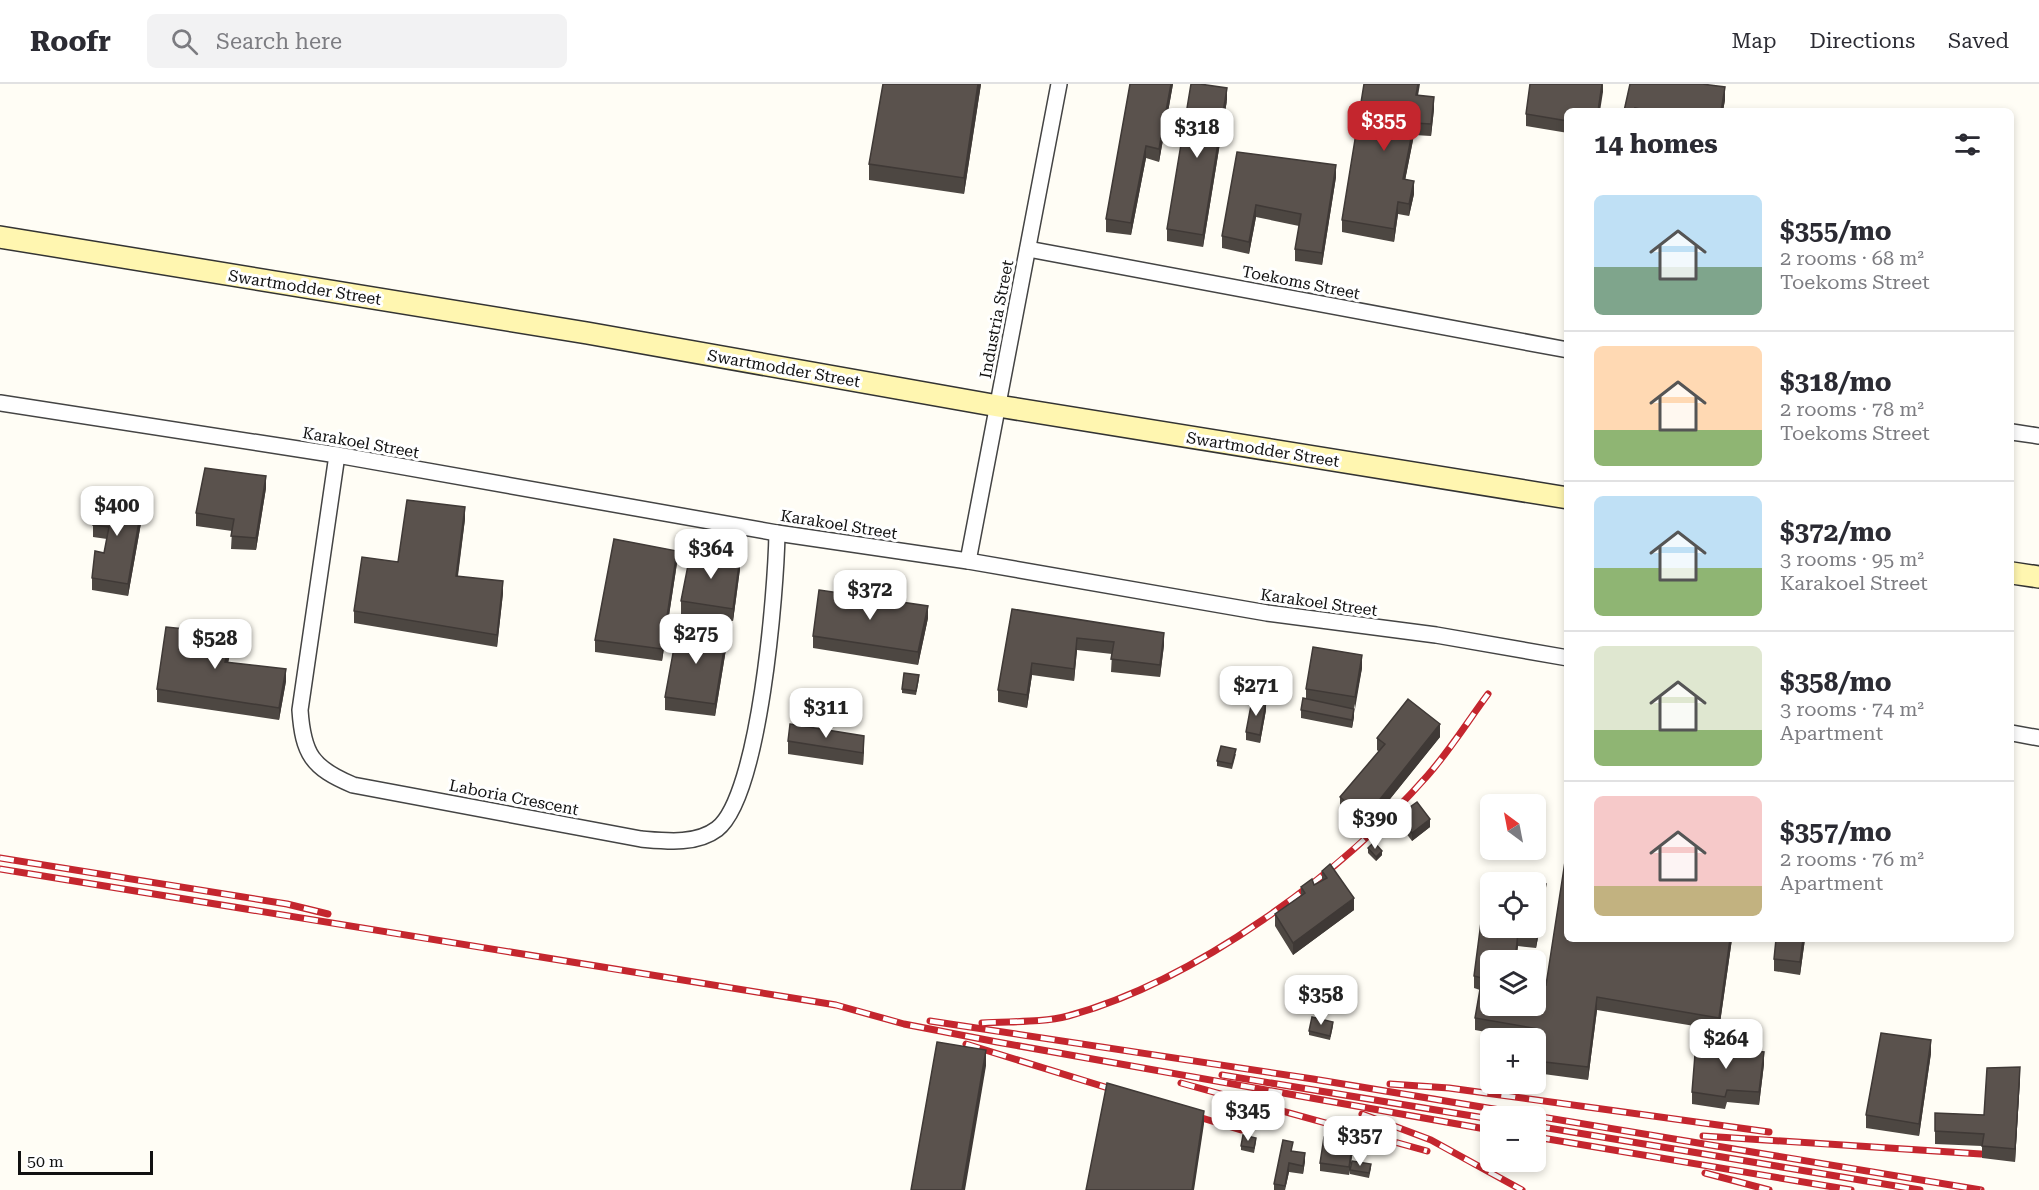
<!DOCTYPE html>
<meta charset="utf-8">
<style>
:root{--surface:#fff;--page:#f2f2f3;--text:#2b2b33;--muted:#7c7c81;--line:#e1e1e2;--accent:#c4262e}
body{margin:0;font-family:"Roboto Serif",serif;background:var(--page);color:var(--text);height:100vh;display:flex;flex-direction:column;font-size:22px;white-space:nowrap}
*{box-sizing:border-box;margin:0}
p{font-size:20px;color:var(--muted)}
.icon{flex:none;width:33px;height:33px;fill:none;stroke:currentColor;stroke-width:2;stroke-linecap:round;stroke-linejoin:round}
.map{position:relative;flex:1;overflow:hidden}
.drawer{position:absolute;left:1564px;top:24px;width:450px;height:834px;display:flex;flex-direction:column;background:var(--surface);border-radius:9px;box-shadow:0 3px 9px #0003}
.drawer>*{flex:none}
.needle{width:39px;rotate:328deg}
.fabs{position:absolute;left:1480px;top:710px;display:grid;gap:12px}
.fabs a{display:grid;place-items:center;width:66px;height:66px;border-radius:9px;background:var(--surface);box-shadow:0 3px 9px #0003;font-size:30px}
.scale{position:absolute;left:18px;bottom:15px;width:135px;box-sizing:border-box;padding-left:6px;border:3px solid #111;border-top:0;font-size:16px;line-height:21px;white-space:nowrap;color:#111;-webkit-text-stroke:4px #fff;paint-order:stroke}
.price{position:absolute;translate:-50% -51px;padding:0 14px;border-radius:12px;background:#fff;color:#222;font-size:20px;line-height:39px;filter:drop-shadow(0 2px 3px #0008)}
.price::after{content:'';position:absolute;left:50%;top:36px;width:18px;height:14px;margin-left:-9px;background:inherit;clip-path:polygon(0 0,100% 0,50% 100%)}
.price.on{background:var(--accent);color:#fff}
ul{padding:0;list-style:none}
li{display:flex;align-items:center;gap:18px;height:150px;padding:0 30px}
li+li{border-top:2px solid var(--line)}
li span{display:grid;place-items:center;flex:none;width:168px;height:120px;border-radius:9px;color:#555}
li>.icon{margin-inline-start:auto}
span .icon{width:72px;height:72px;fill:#fffc;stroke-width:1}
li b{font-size:26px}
h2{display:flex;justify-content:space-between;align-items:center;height:72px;padding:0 30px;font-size:26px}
header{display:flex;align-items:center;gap:36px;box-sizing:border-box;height:84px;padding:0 30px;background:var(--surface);border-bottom:2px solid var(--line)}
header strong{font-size:28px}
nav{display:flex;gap:33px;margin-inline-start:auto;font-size:21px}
.search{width:420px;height:54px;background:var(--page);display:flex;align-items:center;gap:15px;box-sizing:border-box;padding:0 21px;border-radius:9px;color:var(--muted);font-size:22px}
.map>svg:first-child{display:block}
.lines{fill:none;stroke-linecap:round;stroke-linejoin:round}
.minor-casing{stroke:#444;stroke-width:18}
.secondary-casing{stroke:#333;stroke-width:24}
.minor{stroke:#fff;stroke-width:15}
.secondary{stroke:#fff6b0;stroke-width:21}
.rail-casing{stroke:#c4262e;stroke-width:7}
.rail{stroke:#fff;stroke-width:4.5;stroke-dasharray:14;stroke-linecap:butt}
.wall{fill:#4d4742}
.shaded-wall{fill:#3f3936}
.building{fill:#5a524d;stroke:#3f3936;stroke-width:1.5}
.labels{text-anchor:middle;stroke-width:6;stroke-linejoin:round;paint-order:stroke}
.street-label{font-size:16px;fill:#111;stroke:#fff}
</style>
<header>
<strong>Roofr</strong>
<div class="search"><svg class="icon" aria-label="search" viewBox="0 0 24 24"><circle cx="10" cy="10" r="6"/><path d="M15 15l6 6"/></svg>Search here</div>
<nav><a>Map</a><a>Directions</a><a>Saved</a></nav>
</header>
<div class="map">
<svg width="2039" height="1106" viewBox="0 0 2039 1106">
<rect width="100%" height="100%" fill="#fffdf5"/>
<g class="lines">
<!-- minor casing -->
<g class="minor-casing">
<g id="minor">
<path d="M1028,165L1568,266"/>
<path d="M0,319L337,371L777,449L968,477L1267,529L1436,551L1568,574"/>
<path d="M2012,348L2039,352"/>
<path d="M337,371L300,626C303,670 312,684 353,701L641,755C665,757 696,761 717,745C760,712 776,506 777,449"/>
<path d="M968,477L1059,0"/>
<path d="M2012,649L2039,654"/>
</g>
</g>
<!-- secondary casing -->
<g class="secondary-casing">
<g id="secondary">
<path d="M0,153L587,249L998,322L1568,414"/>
<path d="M2012,489L2039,493"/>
</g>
</g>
<!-- minor -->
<use href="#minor" class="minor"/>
<!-- secondary -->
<use href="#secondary" class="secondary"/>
<!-- rail casing -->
<g class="rail-casing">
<g id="rail">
<path d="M0,774L287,820L328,830"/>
<path d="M0,785L836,921L904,940L997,958L1491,1046"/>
<path d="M930,937L1313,995L1981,1106"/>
<path d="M982,939C1009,937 1042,939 1068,932C1196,897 1341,790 1428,691C1450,666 1468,637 1488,610"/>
<path d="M966,960L1121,1008"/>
<path d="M1222,991L1491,1035"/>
<path d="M1181,999L1427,1067"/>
<path d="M1390,1000L1449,1004L1769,1048"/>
<path d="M1189,1030L1241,1046"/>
<path d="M1362,1030L1431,1056L1522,1106"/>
<path d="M1536,1042L1920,1106"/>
<path d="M1703,1052L1981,1070"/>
<path d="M1536,1053L1851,1106"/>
<path d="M1705,1089L1769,1106"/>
</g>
</g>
<!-- rail -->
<use href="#rail" class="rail"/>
</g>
<!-- wall -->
<g class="wall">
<path d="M981,0L964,110L869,96V80Z"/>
<path d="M1130,0H1173L1159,78L1146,74L1131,151L1106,148V135Z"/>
<path d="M1603,0V8L1568,27V49L1526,42V30Z"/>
<path d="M1630,0L1725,16L1723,27H1624Z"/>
<path d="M1418,11L1434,25L1431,52L1414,51L1405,96L1414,110L1409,132L1398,130L1394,158L1342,148V136Z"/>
<path d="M1227,16L1203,163L1167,157V145Z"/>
<path d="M1237,68L1336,93L1322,181L1295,177V165L1299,142L1256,133L1249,170L1222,164V152Z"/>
<path d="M266,404L256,466L231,465L232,447L196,442V429Z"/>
<path d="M143,428L128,512L92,506V494L104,469L107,455L93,453V441Z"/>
<path d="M465,435L458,492L503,509L497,563L354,539V527L398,478Z"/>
<path d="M677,479L662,577L595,568V556Z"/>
<path d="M740,485L733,537L681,530V517Z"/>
<path d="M1012,525L1164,561L1160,593L1111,588L1112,570L1077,566L1074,597L1032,591L1027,624L998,618V606Z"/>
<path d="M928,534L918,581L813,564V552Z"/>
<path d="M727,559L715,632L665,626V613Z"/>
<path d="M232,562L228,579L286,597L279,636L157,618V605Z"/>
<path d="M1362,584L1354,625V633L1352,644L1301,634V626L1306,615V605Z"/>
<path d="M919,595L916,611L902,609V605Z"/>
<path d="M1266,626L1260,659L1246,656V648Z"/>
<path d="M1440,653L1365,746L1340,726V713L1379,668L1377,666V654Z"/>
<path d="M788,657L864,664L863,681L788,670Z"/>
<path d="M1236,670L1232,685L1217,682V677Z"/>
<path d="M1399,731L1430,743L1412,757L1399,740Z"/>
<path d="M1368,764L1382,771L1376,777L1368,769Z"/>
<path d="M1322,787L1354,826L1293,871L1275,842V830L1301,812V803L1314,801L1322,797Z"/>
<path d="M1546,812L1536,864L1518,862L1516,876H1491V921L1546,901L1568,855H1732L1719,946L1597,926L1588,996L1536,989V954H1518L1475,946V934L1480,906L1474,904V892Z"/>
<path d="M1805,855L1800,891L1774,887V875Z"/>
<path d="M1333,942L1330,956L1309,951V947Z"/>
<path d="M1931,969L1919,1052L1866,1044V1031Z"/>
<path d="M1725,971H1739L1764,980L1759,1021L1727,1018L1725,1025L1692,1020V1008Z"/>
<path d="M2020,995L2015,1078L1982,1074V1062L1935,1060V1029L1984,1031Z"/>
<path d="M1256,1058L1254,1069L1241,1066V1062Z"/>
<path d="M1353,1066L1349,1091L1320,1087V1079Z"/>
<path d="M1293,1067L1305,1077L1303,1090L1289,1088L1285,1106H1274V1100Z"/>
<path d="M1371,1084L1369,1094L1350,1090V1086Z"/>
</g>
<!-- shaded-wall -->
<g class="shaded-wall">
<path d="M978,0H981L964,110V94Z"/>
<path d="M1171,0H1173L1159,78V65Z"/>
<path d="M1418,0H1420L1416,23V11Z"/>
<path d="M1602,0L1603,8L1600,27H1598Z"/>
<path d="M1725,3V16L1723,27H1721Z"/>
<path d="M1227,4V16L1203,163V151Z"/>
<path d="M1434,13V25L1431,52V40Z"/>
<path d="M1414,39V51L1403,107V95Z"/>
<path d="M1146,62V74L1131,151V139Z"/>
<path d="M1336,81V93L1322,181V169Z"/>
<path d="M1414,97V110L1409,132V120Z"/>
<path d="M1398,118V130L1394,158V145Z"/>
<path d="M1256,121V133L1249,170V158Z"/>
<path d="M266,392V404L256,466V454Z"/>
<path d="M143,415V428L128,512V500Z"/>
<path d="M465,423V435L456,504V492Z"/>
<path d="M677,467V479L662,577V565Z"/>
<path d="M740,473V485L733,537V525Z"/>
<path d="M503,497V509L497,563V551Z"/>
<path d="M928,522V534L918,581V568Z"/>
<path d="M727,547V559L715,632V620Z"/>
<path d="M1164,549V561L1160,593V581Z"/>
<path d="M232,550V562L225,591V578Z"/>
<path d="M1077,554V566L1074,597V585Z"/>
<path d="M1362,571V584L1355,625V613Z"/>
<path d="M1032,579V591L1027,624V611Z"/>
<path d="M286,585V597L279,636V624Z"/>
<path d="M1266,618V626L1260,659V651Z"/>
<path d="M1354,625V633L1352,644V636Z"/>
<path d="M1440,640V653L1365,746V734Z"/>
<path d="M864,652V664L863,681V669Z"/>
<path d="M1430,735V743L1412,757V749Z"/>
<path d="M1382,767V771L1376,777V773Z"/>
<path d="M1546,800V812L1536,864V851Z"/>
<path d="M1354,814V826L1293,871V859Z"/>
<path d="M1518,849V862L1516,876H1515Z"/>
<path d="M1730,855H1732L1719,946V934Z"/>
<path d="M1803,855H1805L1800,891V878Z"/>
<path d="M1597,913V926L1588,996V983Z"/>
<path d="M1931,956V969L1919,1052V1040Z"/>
<path d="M986,966V982L965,1106H962Z"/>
<path d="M1764,968V980L1759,1021V1008Z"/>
<path d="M2020,983V995L2015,1078V1065Z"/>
<path d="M1204,1027V1040L1194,1106H1192Z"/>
<path d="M1353,1057V1066L1349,1091V1083Z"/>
<path d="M1305,1069V1077L1303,1090V1082Z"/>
<path d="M1289,1079V1088L1285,1106Z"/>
</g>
<!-- building -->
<g class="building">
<path d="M883,0H978L964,94L869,80Z"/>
<path d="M1130,0H1171L1159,65L1146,62L1131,139L1106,135Z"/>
<path d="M1191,0H1200L1227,4L1203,151L1167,145Z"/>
<path d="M1364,0H1418L1416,11L1434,13L1431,40L1414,39L1403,95L1414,97L1409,120L1398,118L1394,145L1342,136Z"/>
<path d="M1530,0H1602L1598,27H1568V37L1526,30Z"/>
<path d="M1630,0H1702L1725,3L1721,27H1650L1635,24V27H1624Z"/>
<path d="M1237,68L1336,81L1322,169L1295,165L1301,130L1256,121L1249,158L1222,152Z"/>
<path d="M205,384L266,392L256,454L231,452L234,435L196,429Z"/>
<path d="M99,409L143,415L128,500L92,494L95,467L104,469L109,443L93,441Z"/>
<path d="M407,416L465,423L456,492L503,497L497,551L354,527L362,473L398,478Z"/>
<path d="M614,455L677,467L662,565L595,556Z"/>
<path d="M691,466L740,473L733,525L681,517Z"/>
<path d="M819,506L928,522L918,568L813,552Z"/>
<path d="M1012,525L1164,549L1160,581L1111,575L1114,558L1077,554L1074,585L1032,579L1027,611L998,606Z"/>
<path d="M678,542L727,547L715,620L665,613Z"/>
<path d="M166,543L232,550L225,578L286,585L279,624L157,605Z"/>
<path d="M1313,563L1362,571L1355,613L1306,605Z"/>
<path d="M904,589L919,591L916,607L902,605Z"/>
<path d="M1303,614L1354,625L1352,636L1301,626Z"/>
<path d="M1408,615L1440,640L1365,734L1340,713L1385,660L1377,654Z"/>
<path d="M1252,616L1266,618L1260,651L1246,648Z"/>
<path d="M790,640L864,652L863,669L788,657Z"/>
<path d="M1221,662L1236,665L1232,680L1217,677Z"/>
<path d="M1417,718L1430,735L1412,749L1399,731Z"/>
<path d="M1374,758L1382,767L1376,773L1368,764Z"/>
<path d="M1566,771H1568V855H1730L1719,934L1597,913L1588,983L1536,977V959L1539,945L1475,934L1482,894L1474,892L1487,792L1532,798H1491V843H1536V799L1546,800L1536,851L1518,849L1515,876H1491V921H1536V899L1546,901Z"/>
<path d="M1330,780L1354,814L1293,859L1275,830L1305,809L1301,803L1312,795L1314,801L1327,794L1322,787Z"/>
<path d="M1776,855H1803L1800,878L1774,875Z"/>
<path d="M1312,933L1333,938L1330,952L1309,947Z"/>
<path d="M1881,949L1931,956L1919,1040L1866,1031Z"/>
<path d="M937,958L986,966L962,1106H911Z"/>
<path d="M1696,958L1725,960L1724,970L1739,971L1741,965L1764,968L1759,1008L1727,1006L1725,1013L1692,1008Z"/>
<path d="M2020,983L2015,1065L1982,1062L1984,1050L1935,1047V1029L1984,1031L1987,984Z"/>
<path d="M1107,999L1204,1027L1192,1106H1086Z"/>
<path d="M1243,1051L1256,1054L1254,1064L1241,1062Z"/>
<path d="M1324,1053L1353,1057L1349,1083L1320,1079Z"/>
<path d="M1283,1056L1293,1058L1291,1067L1305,1069L1303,1082L1289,1079L1285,1102L1274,1100Z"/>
<path d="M1352,1077L1371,1080L1369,1089L1350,1086Z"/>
</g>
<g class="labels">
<!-- street labels -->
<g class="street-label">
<text transform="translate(1301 198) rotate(11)" y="6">Toekoms Street</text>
<text transform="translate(305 203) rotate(9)" y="6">Swartmodder Street</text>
<text transform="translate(996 235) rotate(-79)" y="6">Industria Street</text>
<text transform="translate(784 284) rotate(10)" y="6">Swartmodder Street</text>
<text transform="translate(361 358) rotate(10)" y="6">Karakoel Street</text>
<text transform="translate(1263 365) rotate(9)" y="6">Swartmodder Street</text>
<text transform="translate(839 440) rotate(9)" y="6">Karakoel Street</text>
<text transform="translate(1319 518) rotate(8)" y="6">Karakoel Street</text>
<text transform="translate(514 713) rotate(11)" y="6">Laboria Crescent</text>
</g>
</g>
</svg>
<div class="fabs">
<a><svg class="needle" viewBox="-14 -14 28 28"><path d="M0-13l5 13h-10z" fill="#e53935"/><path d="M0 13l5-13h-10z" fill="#7c7c81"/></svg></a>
<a><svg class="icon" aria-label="locate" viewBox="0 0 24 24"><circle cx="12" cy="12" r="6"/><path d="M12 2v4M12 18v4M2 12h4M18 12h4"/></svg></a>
<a><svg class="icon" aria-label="layers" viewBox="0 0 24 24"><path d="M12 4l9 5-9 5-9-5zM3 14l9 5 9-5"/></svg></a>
<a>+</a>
<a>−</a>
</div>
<div class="scale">50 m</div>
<b class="price on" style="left:1384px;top:68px">$355</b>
<b class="price" style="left:1197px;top:75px">$318</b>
<b class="price" style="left:117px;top:453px">$400</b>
<b class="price" style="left:711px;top:496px">$364</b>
<b class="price" style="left:870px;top:537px">$372</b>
<b class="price" style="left:696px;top:581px">$275</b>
<b class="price" style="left:215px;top:586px">$528</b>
<b class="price" style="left:1256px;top:633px">$271</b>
<b class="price" style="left:826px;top:655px">$311</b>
<b class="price" style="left:1375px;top:766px">$390</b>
<b class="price" style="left:1321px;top:942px">$358</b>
<b class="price" style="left:1726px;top:986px">$264</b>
<b class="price" style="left:1248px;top:1058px">$345</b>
<b class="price" style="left:1360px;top:1083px">$357</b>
<section class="drawer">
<h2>14 homes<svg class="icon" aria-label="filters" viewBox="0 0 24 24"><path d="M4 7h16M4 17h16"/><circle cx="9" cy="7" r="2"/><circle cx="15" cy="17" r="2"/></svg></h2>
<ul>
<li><span style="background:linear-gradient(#bfe0f5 60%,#7fa58c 0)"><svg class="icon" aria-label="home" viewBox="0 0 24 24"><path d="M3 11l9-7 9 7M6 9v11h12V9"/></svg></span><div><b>$355/mo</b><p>2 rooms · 68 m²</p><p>Toekoms Street</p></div></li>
<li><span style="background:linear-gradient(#ffd9b3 70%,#8fb573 0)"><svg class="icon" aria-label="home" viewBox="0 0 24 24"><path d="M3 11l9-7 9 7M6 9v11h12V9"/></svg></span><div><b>$318/mo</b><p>2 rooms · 78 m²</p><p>Toekoms Street</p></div></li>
<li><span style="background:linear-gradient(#bfe0f5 60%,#8fb573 0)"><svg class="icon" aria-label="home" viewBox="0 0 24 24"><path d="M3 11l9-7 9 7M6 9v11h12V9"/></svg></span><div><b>$372/mo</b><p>3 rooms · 95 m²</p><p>Karakoel Street</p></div></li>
<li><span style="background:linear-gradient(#dfe7d0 70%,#8fb573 0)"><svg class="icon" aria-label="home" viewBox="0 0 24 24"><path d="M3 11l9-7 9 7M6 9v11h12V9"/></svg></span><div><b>$358/mo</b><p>3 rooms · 74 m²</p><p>Apartment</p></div></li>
<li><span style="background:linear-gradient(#f6c9c9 75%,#c2b280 0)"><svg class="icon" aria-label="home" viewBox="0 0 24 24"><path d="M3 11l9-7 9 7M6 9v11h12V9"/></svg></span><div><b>$357/mo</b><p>2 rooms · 76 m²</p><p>Apartment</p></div></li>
</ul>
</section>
</div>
